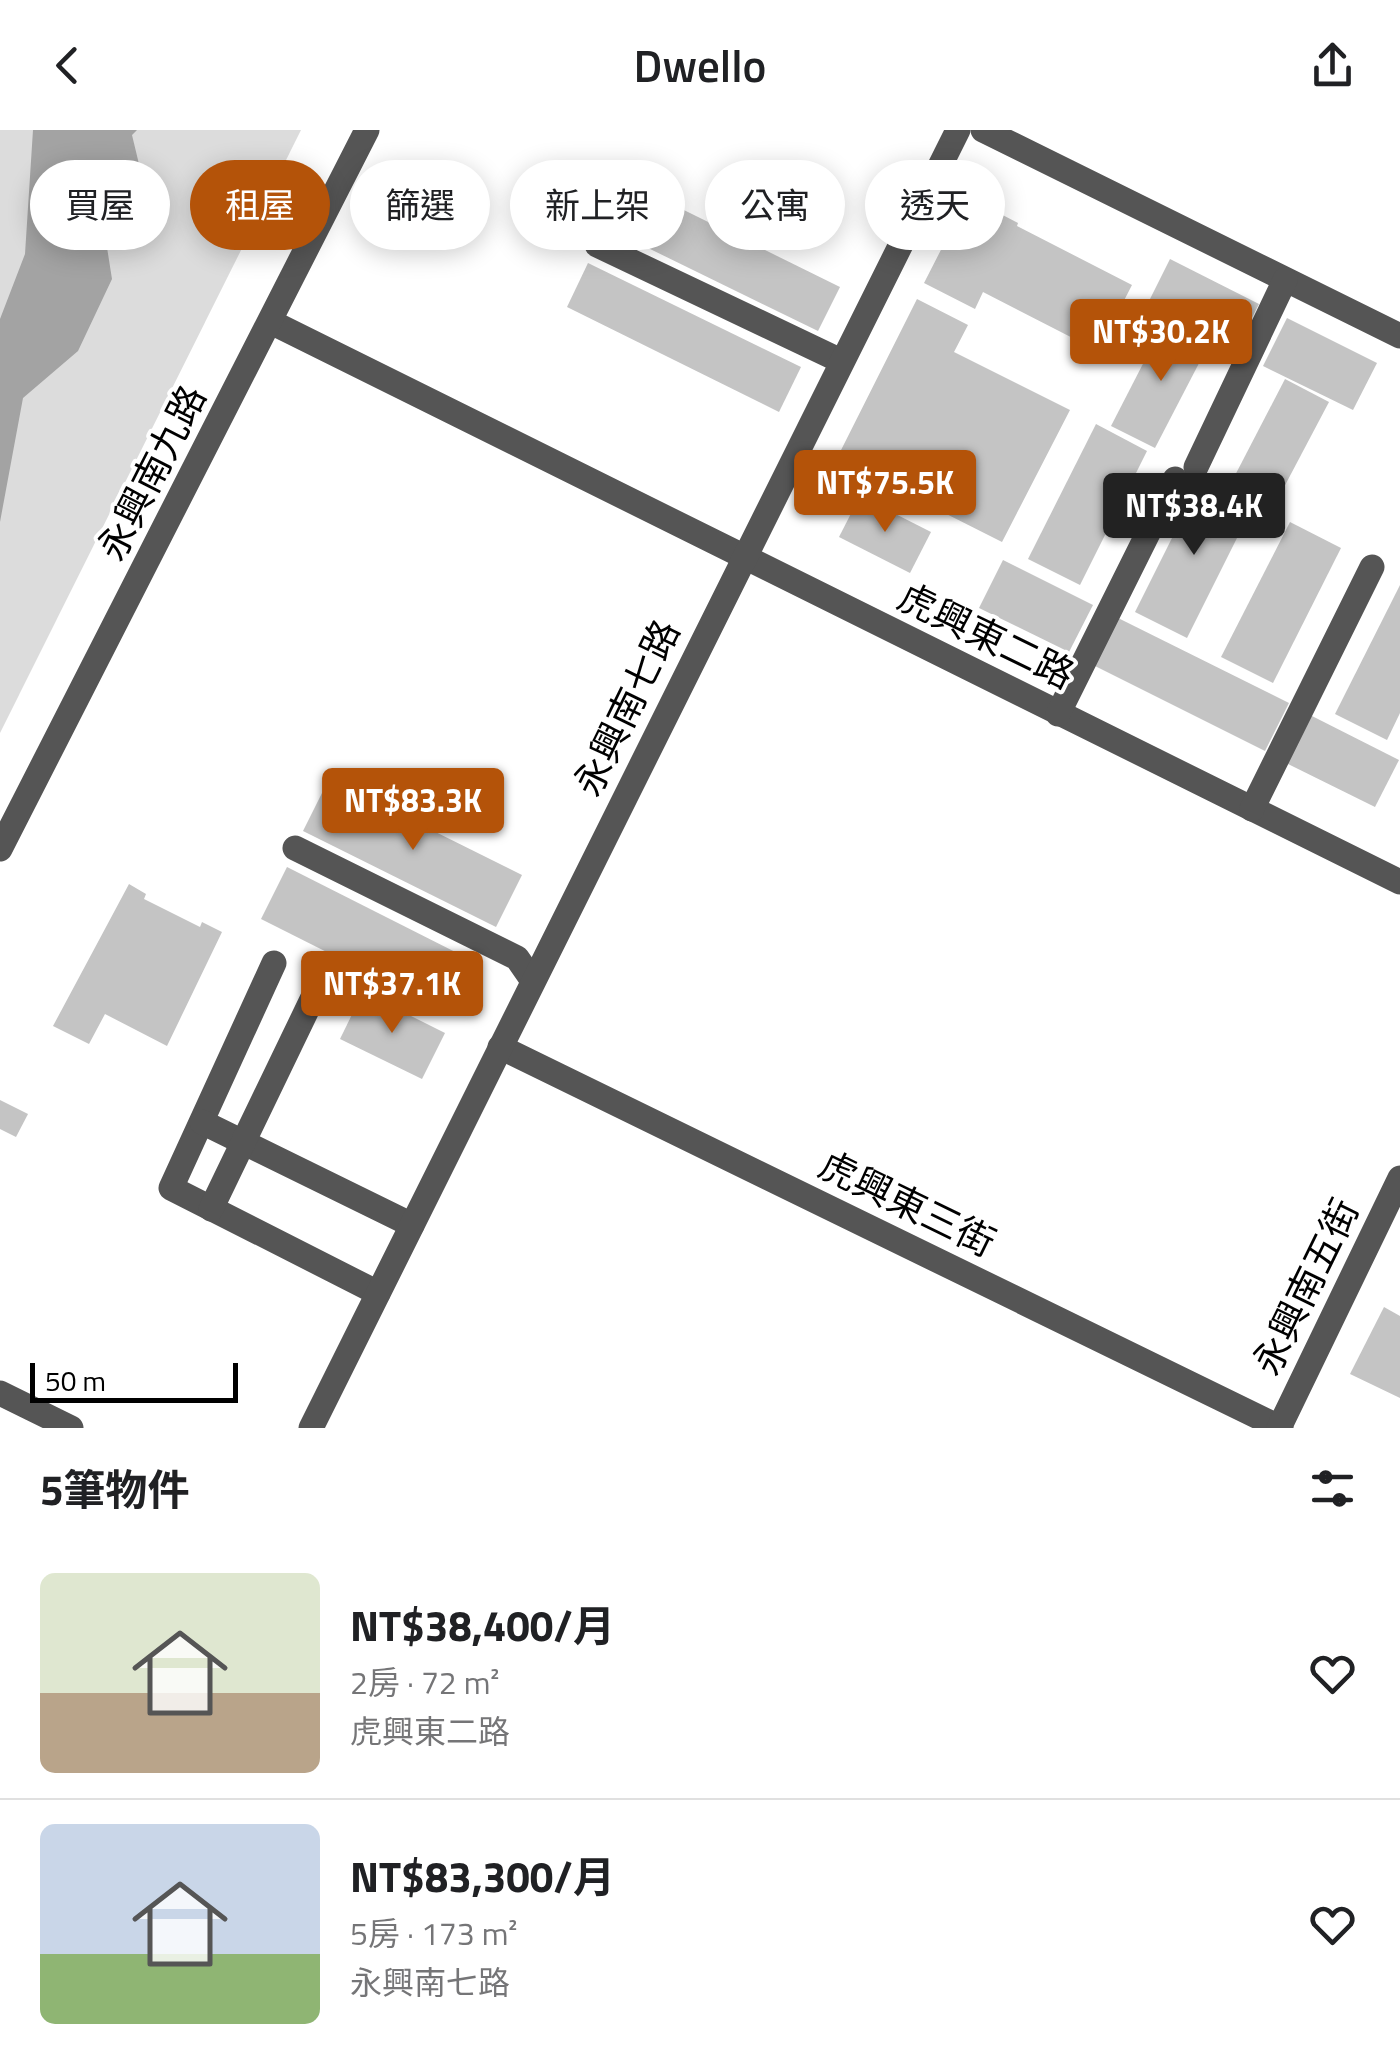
<!DOCTYPE html>
<html lang="zh-TW">
<meta charset="utf-8">
<style>
:root{--surface:#fff;--page:#f6f6f6;--text:#202124;--muted:#757577;--line:#e0e0e0;--accent:#b45309}
body{margin:0;font-family:"Titillium Web","Noto Sans TC",sans-serif;background:var(--page);color:var(--text);height:100vh;display:flex;flex-direction:column;font-size:38px;white-space:nowrap}
*{box-sizing:border-box;margin:0}
p{font-size:32px;color:var(--muted)}
.icon{flex:none;width:55px;height:55px;fill:none;stroke:currentColor;stroke-width:2;stroke-linecap:round;stroke-linejoin:round}
.map{position:relative;height:1298px;overflow:hidden}
.sheet{display:flex;flex-direction:column;background:var(--surface);flex:1}
.sheet>*{flex:none}
.banner{position:absolute;left:30px;top:30px;width:1340px;height:90px;display:flex;gap:20px}
.scale{position:absolute;left:30px;bottom:25px;width:208px;box-sizing:border-box;padding-left:10px;border:5px solid #000;border-top:0;font-size:28px;line-height:35px;white-space:nowrap;color:#000;-webkit-text-stroke:8px #fff;paint-order:stroke}
.price{position:absolute;translate:-50% -85px;padding:0 22px;border-radius:10px;background:var(--accent);color:#fff;font-size:32px;line-height:65px;filter:drop-shadow(0 2px 5px #0008)}
.price::after{content:'';position:absolute;left:50%;top:60px;width:30px;height:22px;margin-left:-15px;background:inherit;clip-path:polygon(0 0,100% 0,50% 100%)}
.price.on{background:#222;color:#fff}
ul{padding:0;list-style:none}
li{display:flex;align-items:center;gap:30px;height:250px;padding:0 40px}
li+li{border-top:2px solid var(--line)}
li span{display:grid;place-items:center;flex:none;width:280px;height:200px;border-radius:15px;color:#555}
li>.icon{margin-inline-start:auto}
span .icon{width:120px;height:120px;fill:#fffc;stroke-width:1}
li b{font-size:42px}
h2{display:flex;justify-content:space-between;align-items:center;height:120px;padding:0 40px;font-size:42px}
.tag{padding:0 35px;border-radius:45px;background:var(--surface);box-shadow:0 5px 25px #0003;font-size:35px;line-height:90px}
.tag.on{background:var(--accent);color:#fff}
header{display:flex;justify-content:space-between;align-items:center;height:130px;padding:0 40px;background:var(--surface);font-size:45px;font-weight:600}
.map>svg:first-child{display:block}
.green{fill:#dcdcdc}
.water{fill:#a3a3a3}
.building{fill:#c4c4c4}
.lines{fill:none;stroke-linecap:round;stroke-linejoin:round}
.minor{stroke:#555;stroke-width:25}
.labels{text-anchor:middle;stroke-width:8;stroke-linejoin:round;paint-order:stroke}
.street-label{font-size:38px;fill:#000;stroke:#fff}
</style>
<header><svg class="icon" aria-label="back" viewBox="0 0 24 24"><path d="M15 5l-7 7 7 7"/></svg>Dwello<svg class="icon" aria-label="share" viewBox="0 0 24 24"><path d="M12 15V3M7 8l5-5 5 5M5 13v7h14v-7"/></svg></header>
<div class="map">
<svg width="1400" height="1298" viewBox="0 0 1400 1298">
<rect width="100%" height="100%" fill="#fff"/>
<!-- green -->
<path class="green" d="M0,0H301L0,603Z"/>
<!-- water -->
<path class="water" d="M33,0H137L132,5L144,55L99,67L112,149L78,221L23,268L0,392V189L25,124Z"/>
<!-- building -->
<g class="building">
<path d="M627,52L840,157L818,201L605,97Z"/>
<path d="M968,67L1018,93L1017,96L1132,155L1098,221L983,162L975,179L924,153Z"/>
<path d="M1170,129L1259,174L1235,221L1146,177Z"/>
<path d="M588,133L801,237L779,282L567,177Z"/>
<path d="M917,169L968,195L954,222L1070,280L1002,412L887,354L881,365L831,340Z"/>
<path d="M1287,188L1377,233L1353,280L1263,236Z"/>
<path d="M1166,189L1210,212L1155,318L1111,296Z"/>
<path d="M1285,249L1329,272L1273,378L1230,355Z"/>
<path d="M1096,294L1147,321L1080,455L1028,429Z"/>
<path d="M1202,348L1254,374L1187,508L1135,482Z"/>
<path d="M860,366L931,402L910,443L839,407Z"/>
<path d="M1290,392L1341,418L1273,553L1221,527Z"/>
<path d="M1003,430L1093,475L1069,522L979,478Z"/>
<path d="M1400,455V583L1387,610L1335,584Z"/>
<path d="M1110,484L1289,573L1265,621L1087,532Z"/>
<path d="M1310,585L1399,630L1375,677L1286,633Z"/>
<path d="M329,649L522,745L496,797L303,701Z"/>
<path d="M287,737L479,834L454,886L261,789Z"/>
<path d="M129,754L146,764L144,769L200,797L202,792L222,802L167,916L105,884L89,914L53,896Z"/>
<path d="M363,862L445,903L422,949L340,909Z"/>
<path d="M0,970L28,984L16,1007L0,999Z"/>
<path d="M1384,1177L1400,1186V1268L1350,1244Z"/>
</g>
<g class="lines">
<!-- minor -->
<g class="minor">
<path d="M983,0L1400,206"/>
<path d="M597,115L841,231"/>
<path d="M271,192L1400,752"/>
<path d="M1196,337L1285,150"/>
<path d="M1058,584L1175,349"/>
<path d="M1252,679L1372,437"/>
<path d="M295,718L517,828L533,851"/>
<path d="M0,719L367,0"/>
<path d="M274,833L171,1058L378,1163"/>
<path d="M500,917L1281,1298"/>
<path d="M202,992L412,1095"/>
<path d="M211,1079L318,857"/>
<path d="M0,1263L71,1298"/>
<path d="M311,1298L958,0"/>
<path d="M1279,1298L1400,1048"/>
</g>
</g>
<g class="labels">
<!-- street labels -->
<g class="street-label">
<text transform="translate(152 343) rotate(-63)" y="13">永興南九路</text>
<text transform="translate(986 506) rotate(26)" y="13">虎興東二路</text>
<text transform="translate(627 578) rotate(-64)" y="13">永興南七路</text>
<text transform="translate(907 1074) rotate(26)" y="13">虎興東三街</text>
<text transform="translate(1306 1157) rotate(-64)" y="13">永興南五街</text>
</g>
</g>
</svg>
<div class="scale">50 m</div>
<b class="price" style="left:1161px;top:254px">NT$30.2K</b>
<b class="price" style="left:885px;top:405px">NT$75.5K</b>
<b class="price on" style="left:1194px;top:428px">NT$38.4K</b>
<b class="price" style="left:413px;top:723px">NT$83.3K</b>
<b class="price" style="left:392px;top:906px">NT$37.1K</b>
<div class="banner">
<a class="tag">買屋</a>
<a class="tag on">租屋</a>
<a class="tag">篩選</a>
<a class="tag">新上架</a>
<a class="tag">公寓</a>
<a class="tag">透天</a>
</div>
</div>
<section class="sheet">
<h2>5筆物件<svg class="icon" aria-label="filters" viewBox="0 0 24 24"><path d="M4 7h16M4 17h16"/><circle cx="9" cy="7" r="2"/><circle cx="15" cy="17" r="2"/></svg></h2>
<ul>
<li><span style="background:linear-gradient(#dfe7d0 60%,#b9a48a 0)"><svg class="icon" aria-label="home" viewBox="0 0 24 24"><path d="M3 11l9-7 9 7M6 9v11h12V9"/></svg></span><div><b>NT$38,400/月</b><p>2房 · 72 m²</p><p>虎興東二路</p></div><svg class="icon" aria-label="heart" viewBox="0 0 24 24"><path d="M12 20l-8-8c-3-5 5-10 8-4 3-6 11-1 8 4z"/></svg></li>
<li><span style="background:linear-gradient(#c9d6e8 65%,#8fb573 0)"><svg class="icon" aria-label="home" viewBox="0 0 24 24"><path d="M3 11l9-7 9 7M6 9v11h12V9"/></svg></span><div><b>NT$83,300/月</b><p>5房 · 173 m²</p><p>永興南七路</p></div><svg class="icon" aria-label="heart" viewBox="0 0 24 24"><path d="M12 20l-8-8c-3-5 5-10 8-4 3-6 11-1 8 4z"/></svg></li>
</ul>
</section>
